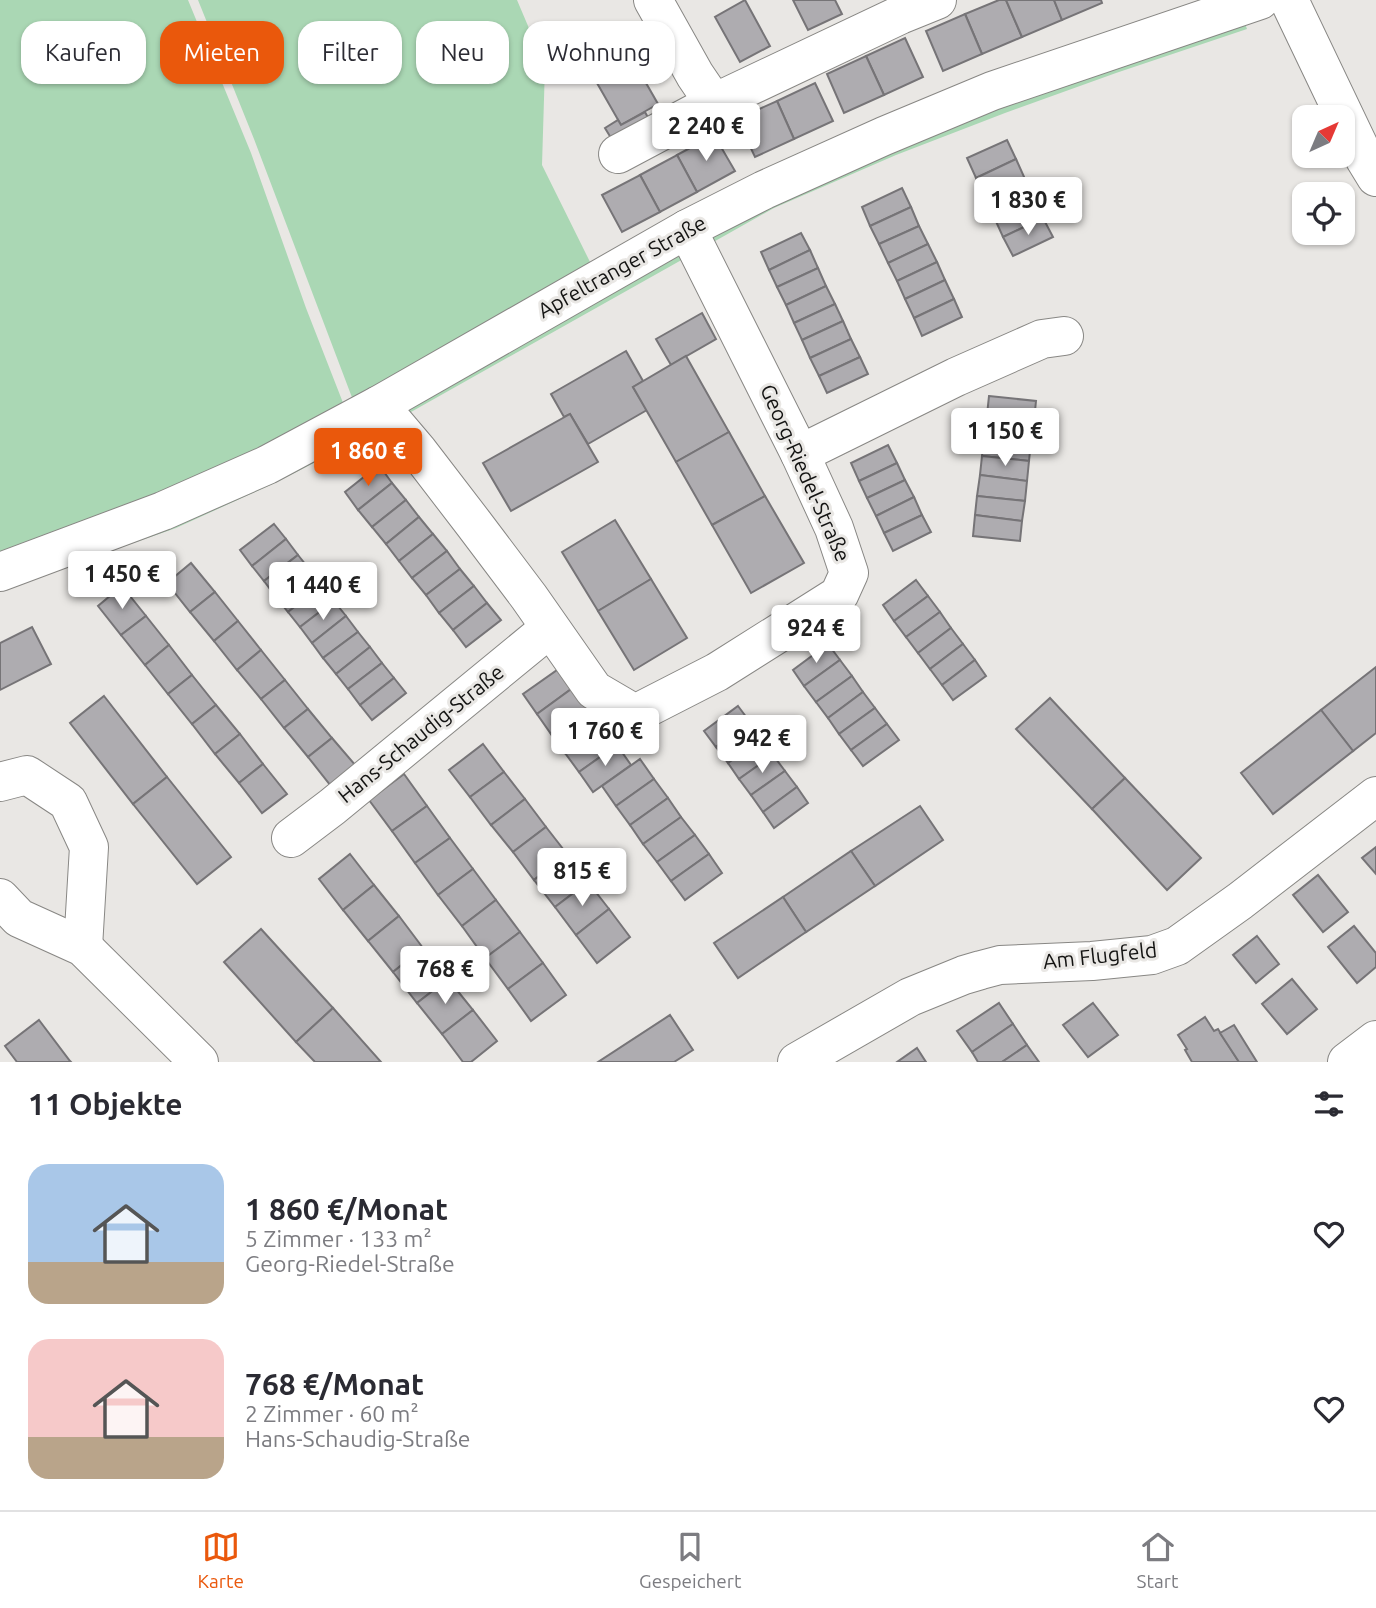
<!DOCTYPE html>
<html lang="de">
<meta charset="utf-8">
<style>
:root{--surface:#fff;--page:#f7f7f7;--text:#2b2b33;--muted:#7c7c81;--line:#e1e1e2;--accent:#ea580c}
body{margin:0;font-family:Ubuntu,sans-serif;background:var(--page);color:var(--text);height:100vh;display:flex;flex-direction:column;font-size:26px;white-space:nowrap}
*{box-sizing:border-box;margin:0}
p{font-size:23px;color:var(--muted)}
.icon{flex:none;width:38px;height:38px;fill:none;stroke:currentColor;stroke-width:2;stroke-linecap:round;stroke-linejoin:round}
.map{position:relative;height:1062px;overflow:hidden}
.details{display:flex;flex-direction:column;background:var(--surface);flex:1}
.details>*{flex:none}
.banner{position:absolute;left:21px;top:21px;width:700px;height:63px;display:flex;gap:14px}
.needle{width:46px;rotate:44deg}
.fabs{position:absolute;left:1292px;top:105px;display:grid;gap:14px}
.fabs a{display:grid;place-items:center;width:63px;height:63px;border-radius:14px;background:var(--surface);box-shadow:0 2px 5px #0004;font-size:35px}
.price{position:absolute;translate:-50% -60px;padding:0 16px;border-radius:7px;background:#fff;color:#222;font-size:23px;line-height:46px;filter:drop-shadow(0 2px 4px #0008)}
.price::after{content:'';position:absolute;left:50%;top:42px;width:21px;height:16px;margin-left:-10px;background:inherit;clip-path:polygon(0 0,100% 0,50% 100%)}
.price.active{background:var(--accent);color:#fff}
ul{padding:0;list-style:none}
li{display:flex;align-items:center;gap:21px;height:175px;padding:0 28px}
li span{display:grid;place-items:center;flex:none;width:196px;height:140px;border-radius:21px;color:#555}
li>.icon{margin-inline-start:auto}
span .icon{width:84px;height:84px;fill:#fffc;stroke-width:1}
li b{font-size:30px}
h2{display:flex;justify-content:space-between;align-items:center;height:84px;padding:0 28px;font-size:30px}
.chip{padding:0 24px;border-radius:21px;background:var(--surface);box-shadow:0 2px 5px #0004;font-size:24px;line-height:63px}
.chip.active{background:var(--accent);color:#fff}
.tab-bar{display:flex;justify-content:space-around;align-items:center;height:98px;border-top:2px solid var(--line);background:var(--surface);font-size:19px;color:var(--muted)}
.tab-bar a{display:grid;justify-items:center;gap:4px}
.tab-bar .active{color:var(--accent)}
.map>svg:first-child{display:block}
.green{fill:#aad7b4}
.building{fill:#aeacb0;stroke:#767477;stroke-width:2}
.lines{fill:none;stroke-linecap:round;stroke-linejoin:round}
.minor-casing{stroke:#888784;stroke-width:40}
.minor{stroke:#fff;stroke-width:38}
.labels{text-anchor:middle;stroke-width:6;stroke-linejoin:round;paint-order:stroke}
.street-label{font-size:21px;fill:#131312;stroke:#e9e7e4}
</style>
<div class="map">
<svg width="1376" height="1062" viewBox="0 0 1376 1062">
<rect width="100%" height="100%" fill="#e9e7e4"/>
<!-- green -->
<g class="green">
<path d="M0,0H188L251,153L306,308L347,413L0,559Z"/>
<path d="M198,0H517L545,66L542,165L593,268L356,408L254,139Z"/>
<path d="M1242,15L1247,29L1116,73L1005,113L896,155L774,208L395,421L277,482L176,528L0,590L689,242L998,103Z"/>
</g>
<!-- building -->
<g class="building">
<path d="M745,0L770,46L740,62L715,17Z"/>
<path d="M793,0H835L842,14L808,30Z"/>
<path d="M999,0H1006L1022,37L982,54L965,14Z"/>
<path d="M1006,0H1054L1062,20L1022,37Z"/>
<path d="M1054,0H1101L1102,3L1062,20Z"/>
<path d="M965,14L982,54L943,71L926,31Z"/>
<path d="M905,38L923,77L884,95L866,56Z"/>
<path d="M626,48L658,104L621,125L589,69Z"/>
<path d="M866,56L884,95L844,113L827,74Z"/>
<path d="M815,83L833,121L794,139L777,101Z"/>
<path d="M777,101L794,139L755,157L737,119Z"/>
<path d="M645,112L651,123L614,143L605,128L618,120L621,125Z"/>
<path d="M714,135L735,171L697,192L677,155Z"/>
<path d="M1007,140L1016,159L976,178L967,158Z"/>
<path d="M677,155L697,192L660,212L640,175Z"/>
<path d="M1016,159L1025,179L985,198L976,178Z"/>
<path d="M640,175L660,212L622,232L602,195Z"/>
<path d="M1025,179L1034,198L994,217L985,198Z"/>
<path d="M902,188L911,207L870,226L862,207Z"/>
<path d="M1034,198L1043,218L1003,237L994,217Z"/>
<path d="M911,207L919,226L879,244L870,226Z"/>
<path d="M1043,218L1053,237L1013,256L1003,237Z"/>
<path d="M919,226L928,244L888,263L879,244Z"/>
<path d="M801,233L810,250L769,270L761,252Z"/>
<path d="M928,244L937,262L897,281L888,263Z"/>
<path d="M810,250L818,268L777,287L769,270Z"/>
<path d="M937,262L945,280L905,299L897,281Z"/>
<path d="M818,268L826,286L786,305L777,287Z"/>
<path d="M945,280L954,299L914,318L905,299Z"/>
<path d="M826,286L835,304L794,323L786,305Z"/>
<path d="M954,299L962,317L922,336L914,318Z"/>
<path d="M835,304L843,321L802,340L794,323Z"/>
<path d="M702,313L716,339L671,365L656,339Z"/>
<path d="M843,321L851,339L810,358L802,340Z"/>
<path d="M851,339L860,357L819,376L810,358Z"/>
<path d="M626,351L643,381L633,387L647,410L588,444L570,414L564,417L551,394Z"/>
<path d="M686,356L729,432L676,462L633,387Z"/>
<path d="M860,357L868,374L827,393L819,376Z"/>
<path d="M989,396L1036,401L1034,421L987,415Z"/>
<path d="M570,414L598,462L511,511L483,463Z"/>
<path d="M987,415L1034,421L1031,441L984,435Z"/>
<path d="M729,432L765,496L712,525L676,462Z"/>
<path d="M984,435L1031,441L1029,461L982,456Z"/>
<path d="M888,445L897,463L859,481L851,463Z"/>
<path d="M982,456L1029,461L1027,481L980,475Z"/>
<path d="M897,463L905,480L867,498L859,481Z"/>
<path d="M379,465L392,483L358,510L345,492Z"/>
<path d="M980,475L1027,481L1025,501L977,496Z"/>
<path d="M905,480L914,497L876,516L867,498Z"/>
<path d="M392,483L406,500L372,527L358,510Z"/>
<path d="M765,496L804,563L751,593L712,525Z"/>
<path d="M977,496L1025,501L1022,521L975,515Z"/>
<path d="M914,497L922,515L884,533L876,516Z"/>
<path d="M406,500L419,517L386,544L372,527Z"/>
<path d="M922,515L931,532L893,551L884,533Z"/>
<path d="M975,515L1022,521L1020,541L973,536Z"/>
<path d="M419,517L433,534L399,561L386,544Z"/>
<path d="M615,520L651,579L598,611L562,552Z"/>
<path d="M274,524L286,539L252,566L240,550Z"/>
<path d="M433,534L447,551L412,578L399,561Z"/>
<path d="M286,539L298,555L264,581L252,566Z"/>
<path d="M447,551L460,569L426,595L412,578Z"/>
<path d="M298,555L310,570L276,597L264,581Z"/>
<path d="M191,563L215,592L190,612L167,583Z"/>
<path d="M460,569L474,586L439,613L426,595Z"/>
<path d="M310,570L322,585L288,612L276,597Z"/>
<path d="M651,579L687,638L634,670L598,611Z"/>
<path d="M916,580L928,596L894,621L883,605Z"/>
<path d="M322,585L334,601L300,627L288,612Z"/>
<path d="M122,586L146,616L121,635L98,606Z"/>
<path d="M474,586L487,603L453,630L439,613Z"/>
<path d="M215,592L238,621L214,641L190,612Z"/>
<path d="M928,596L940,612L906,637L894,621Z"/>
<path d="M334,601L346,616L312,643L300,627Z"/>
<path d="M487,603L501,620L466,647L453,630Z"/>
<path d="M940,612L951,628L918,653L906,637Z"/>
<path d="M146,616L169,645L145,665L121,635Z"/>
<path d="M346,616L358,632L323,658L312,643Z"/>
<path d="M238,621L261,650L237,670L214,641Z"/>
<path d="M32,627L51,664L0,690V643Z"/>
<path d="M951,628L963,644L930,669L918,653Z"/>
<path d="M358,632L370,647L336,674L323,658Z"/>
<path d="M828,644L840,660L804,686L793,670Z"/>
<path d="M963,644L975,660L942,685L930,669Z"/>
<path d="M169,645L192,675L168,694L145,665Z"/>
<path d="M370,647L382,663L348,689L336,674Z"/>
<path d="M261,650L285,680L261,699L237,670Z"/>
<path d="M840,660L852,676L816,702L804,686Z"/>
<path d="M975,660L986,676L953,700L942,685Z"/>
<path d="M382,663L394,678L360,705L348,689Z"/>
<path d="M1376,667V733L1353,751L1321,710Z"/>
<path d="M560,668L574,687L537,714L523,694Z"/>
<path d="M192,675L216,705L192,724L168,694Z"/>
<path d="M852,676L863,692L828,718L816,702Z"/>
<path d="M394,678L406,693L372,720L360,705Z"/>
<path d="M285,680L308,709L284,728L261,699Z"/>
<path d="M574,687L589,706L551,734L537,714Z"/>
<path d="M863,692L875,708L839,734L828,718Z"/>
<path d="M104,696L167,777L133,804L70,723Z"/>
<path d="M1050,698L1125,778L1092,809L1016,729Z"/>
<path d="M216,705L240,734L215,754L192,724Z"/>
<path d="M589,706L603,726L565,753L551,734Z"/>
<path d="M738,706L750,722L716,747L704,731Z"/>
<path d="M875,708L887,724L851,750L839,734Z"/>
<path d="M308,709L332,738L308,757L284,728Z"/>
<path d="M1321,710L1353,751L1273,814L1241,773Z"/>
<path d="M750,722L762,739L728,763L716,747Z"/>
<path d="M887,724L899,740L863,766L851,750Z"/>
<path d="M603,726L617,745L579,772L565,753Z"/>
<path d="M240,734L263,764L239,783L215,754Z"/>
<path d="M332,738L356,766L331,786L308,757Z"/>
<path d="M762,739L773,755L739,779L728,763Z"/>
<path d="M483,744L504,772L470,797L449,770Z"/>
<path d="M617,745L631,765L593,792L579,772Z"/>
<path d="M773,755L785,771L751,795L739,779Z"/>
<path d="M640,759L654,779L616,806L602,786Z"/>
<path d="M263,764L287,794L262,813L239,783Z"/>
<path d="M785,771L797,787L763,812L751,795Z"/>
<path d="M504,772L525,799L491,825L470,797Z"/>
<path d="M404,774L427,806L392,831L369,800Z"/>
<path d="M167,777L231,857L197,884L133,804Z"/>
<path d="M1125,778L1201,858L1167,890L1092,809Z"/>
<path d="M654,779L668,798L630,825L616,806Z"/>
<path d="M797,787L808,803L774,828L763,812Z"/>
<path d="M668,798L681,817L643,844L630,825Z"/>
<path d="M525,799L546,827L513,852L491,825Z"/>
<path d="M427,806L450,838L415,863L392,831Z"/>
<path d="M920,806L943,840L875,886L851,851Z"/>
<path d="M681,817L695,835L657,862L643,844Z"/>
<path d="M546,827L567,854L534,880L513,852Z"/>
<path d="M695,835L709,854L671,881L657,862Z"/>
<path d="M450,838L473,869L438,895L415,863Z"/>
<path d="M1376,847V874L1362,858Z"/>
<path d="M851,851L875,886L806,932L783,897Z"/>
<path d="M350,854L374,885L343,910L319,879Z"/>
<path d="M567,854L588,882L555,907L534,880Z"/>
<path d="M709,854L722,873L685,900L671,881Z"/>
<path d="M473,869L496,900L462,926L438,895Z"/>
<path d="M1318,875L1348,912L1323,932L1293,895Z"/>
<path d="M588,882L609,909L576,935L555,907Z"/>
<path d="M374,885L399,916L368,941L343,910Z"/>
<path d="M783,897L806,932L738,978L714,943Z"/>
<path d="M496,900L520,932L485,958L462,926Z"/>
<path d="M609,909L630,937L597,963L576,935Z"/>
<path d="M399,916L423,948L393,972L368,941Z"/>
<path d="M1354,926L1376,953V967L1357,983L1328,947Z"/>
<path d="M261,929L333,1008L296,1042L224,962Z"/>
<path d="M520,932L543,963L508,989L485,958Z"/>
<path d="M1257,936L1279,964L1256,983L1233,955Z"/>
<path d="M423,948L448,979L417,1003L393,972Z"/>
<path d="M543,963L566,995L531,1021L508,989Z"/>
<path d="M448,979L473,1010L442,1034L417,1003Z"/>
<path d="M1292,979L1317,1009L1287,1034L1262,1004Z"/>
<path d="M999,1003L1013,1024L972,1052L957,1031Z"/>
<path d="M1093,1003L1118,1035L1088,1057L1063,1025Z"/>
<path d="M333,1008L381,1062H315L296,1042Z"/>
<path d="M473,1010L497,1041L471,1062H463L442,1034Z"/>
<path d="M670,1015L693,1050L674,1062H598Z"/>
<path d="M1205,1017L1214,1031L1218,1029L1239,1062H1192L1185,1050L1187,1049L1178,1035Z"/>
<path d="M39,1020L70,1061L71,1062H17L5,1046Z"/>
<path d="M1013,1024L1027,1045L1002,1062H978L972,1052Z"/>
<path d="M1234,1025L1257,1062H1239L1220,1033Z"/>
<path d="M1027,1045L1039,1062H1002Z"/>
<path d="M917,1048L926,1062H897Z"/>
</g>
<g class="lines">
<!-- minor casing -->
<g class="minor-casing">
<g id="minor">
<path d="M653,0L695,75L714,103L900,15L937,0"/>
<path d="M1289,0L1365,159L1376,177"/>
<path d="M618,154L714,103"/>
<path d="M379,405L418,451L474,524L529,597L594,690L635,714L717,672L839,595L849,573L834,528L800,454L687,229"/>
<path d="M800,454L956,377L1042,339L1064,336"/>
<path d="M0,572L163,511L267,465L379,405L687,229L764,190L884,136L992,91L1260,0"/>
<path d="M0,782L27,775L68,802L89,847L83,947"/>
<path d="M291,838L332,807L550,628"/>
<path d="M0,898L19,918L83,947L199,1062"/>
<path d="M797,1062L910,997L964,975L981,970L1000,965L1092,961L1152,955L1177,946L1240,901L1376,796"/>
<path d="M1347,1062L1376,1040"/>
</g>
</g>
<!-- minor -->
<use href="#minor" class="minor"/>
</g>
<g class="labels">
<!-- street labels -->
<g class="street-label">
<text transform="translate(622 267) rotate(-29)" y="7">Apfeltranger Straße</text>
<text transform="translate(805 473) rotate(66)" y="7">Georg-Riedel-Straße</text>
<text transform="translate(421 734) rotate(-39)" y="7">Hans-Schaudig-Straße</text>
<text transform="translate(1100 956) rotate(-6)" y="7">Am Flugfeld</text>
</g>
</g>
</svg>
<div class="fabs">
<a><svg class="needle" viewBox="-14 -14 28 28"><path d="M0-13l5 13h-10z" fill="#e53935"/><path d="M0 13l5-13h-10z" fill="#7c7c81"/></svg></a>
<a><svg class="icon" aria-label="locate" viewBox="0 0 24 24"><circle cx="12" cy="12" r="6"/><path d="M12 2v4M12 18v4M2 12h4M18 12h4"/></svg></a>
</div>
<b class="price" style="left:706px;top:163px">2 240 €</b>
<b class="price" style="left:1028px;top:237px">1 830 €</b>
<b class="price" style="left:1005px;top:468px">1 150 €</b>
<b class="price active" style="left:368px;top:488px">1 860 €</b>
<b class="price" style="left:122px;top:611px">1 450 €</b>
<b class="price" style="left:323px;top:622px">1 440 €</b>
<b class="price" style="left:816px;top:665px">924 €</b>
<b class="price" style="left:605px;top:768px">1 760 €</b>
<b class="price" style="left:762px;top:775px">942 €</b>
<b class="price" style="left:582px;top:908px">815 €</b>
<b class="price" style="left:445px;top:1006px">768 €</b>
<div class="banner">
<a class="chip">Kaufen</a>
<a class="chip active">Mieten</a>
<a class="chip">Filter</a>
<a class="chip">Neu</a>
<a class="chip">Wohnung</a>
</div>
</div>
<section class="details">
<h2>11 Objekte<svg class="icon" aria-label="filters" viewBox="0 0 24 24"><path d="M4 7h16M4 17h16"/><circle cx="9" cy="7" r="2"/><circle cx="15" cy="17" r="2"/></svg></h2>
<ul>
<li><span style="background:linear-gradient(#a9c7e8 70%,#b9a48a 0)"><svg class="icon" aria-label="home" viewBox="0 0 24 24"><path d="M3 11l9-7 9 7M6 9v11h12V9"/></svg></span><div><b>1 860 €/Monat</b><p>5 Zimmer · 133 m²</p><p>Georg-Riedel-Straße</p></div><svg class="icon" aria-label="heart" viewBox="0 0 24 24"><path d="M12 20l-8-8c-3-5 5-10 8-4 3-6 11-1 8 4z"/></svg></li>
<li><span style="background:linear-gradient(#f6c9c9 70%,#b9a48a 0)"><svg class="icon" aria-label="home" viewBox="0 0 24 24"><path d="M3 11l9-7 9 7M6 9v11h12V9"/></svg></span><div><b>768 €/Monat</b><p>2 Zimmer · 60 m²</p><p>Hans-Schaudig-Straße</p></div><svg class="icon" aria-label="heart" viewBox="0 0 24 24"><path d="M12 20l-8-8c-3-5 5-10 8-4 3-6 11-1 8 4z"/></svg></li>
</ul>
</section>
<nav class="tab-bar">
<a class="active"><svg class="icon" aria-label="map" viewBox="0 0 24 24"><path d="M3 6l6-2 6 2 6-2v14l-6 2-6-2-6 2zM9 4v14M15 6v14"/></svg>Karte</a>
<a><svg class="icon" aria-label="saved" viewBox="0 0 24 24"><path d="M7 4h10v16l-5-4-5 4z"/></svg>Gespeichert</a>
<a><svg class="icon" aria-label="home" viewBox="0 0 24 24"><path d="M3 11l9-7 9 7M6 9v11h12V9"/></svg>Start</a>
</nav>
